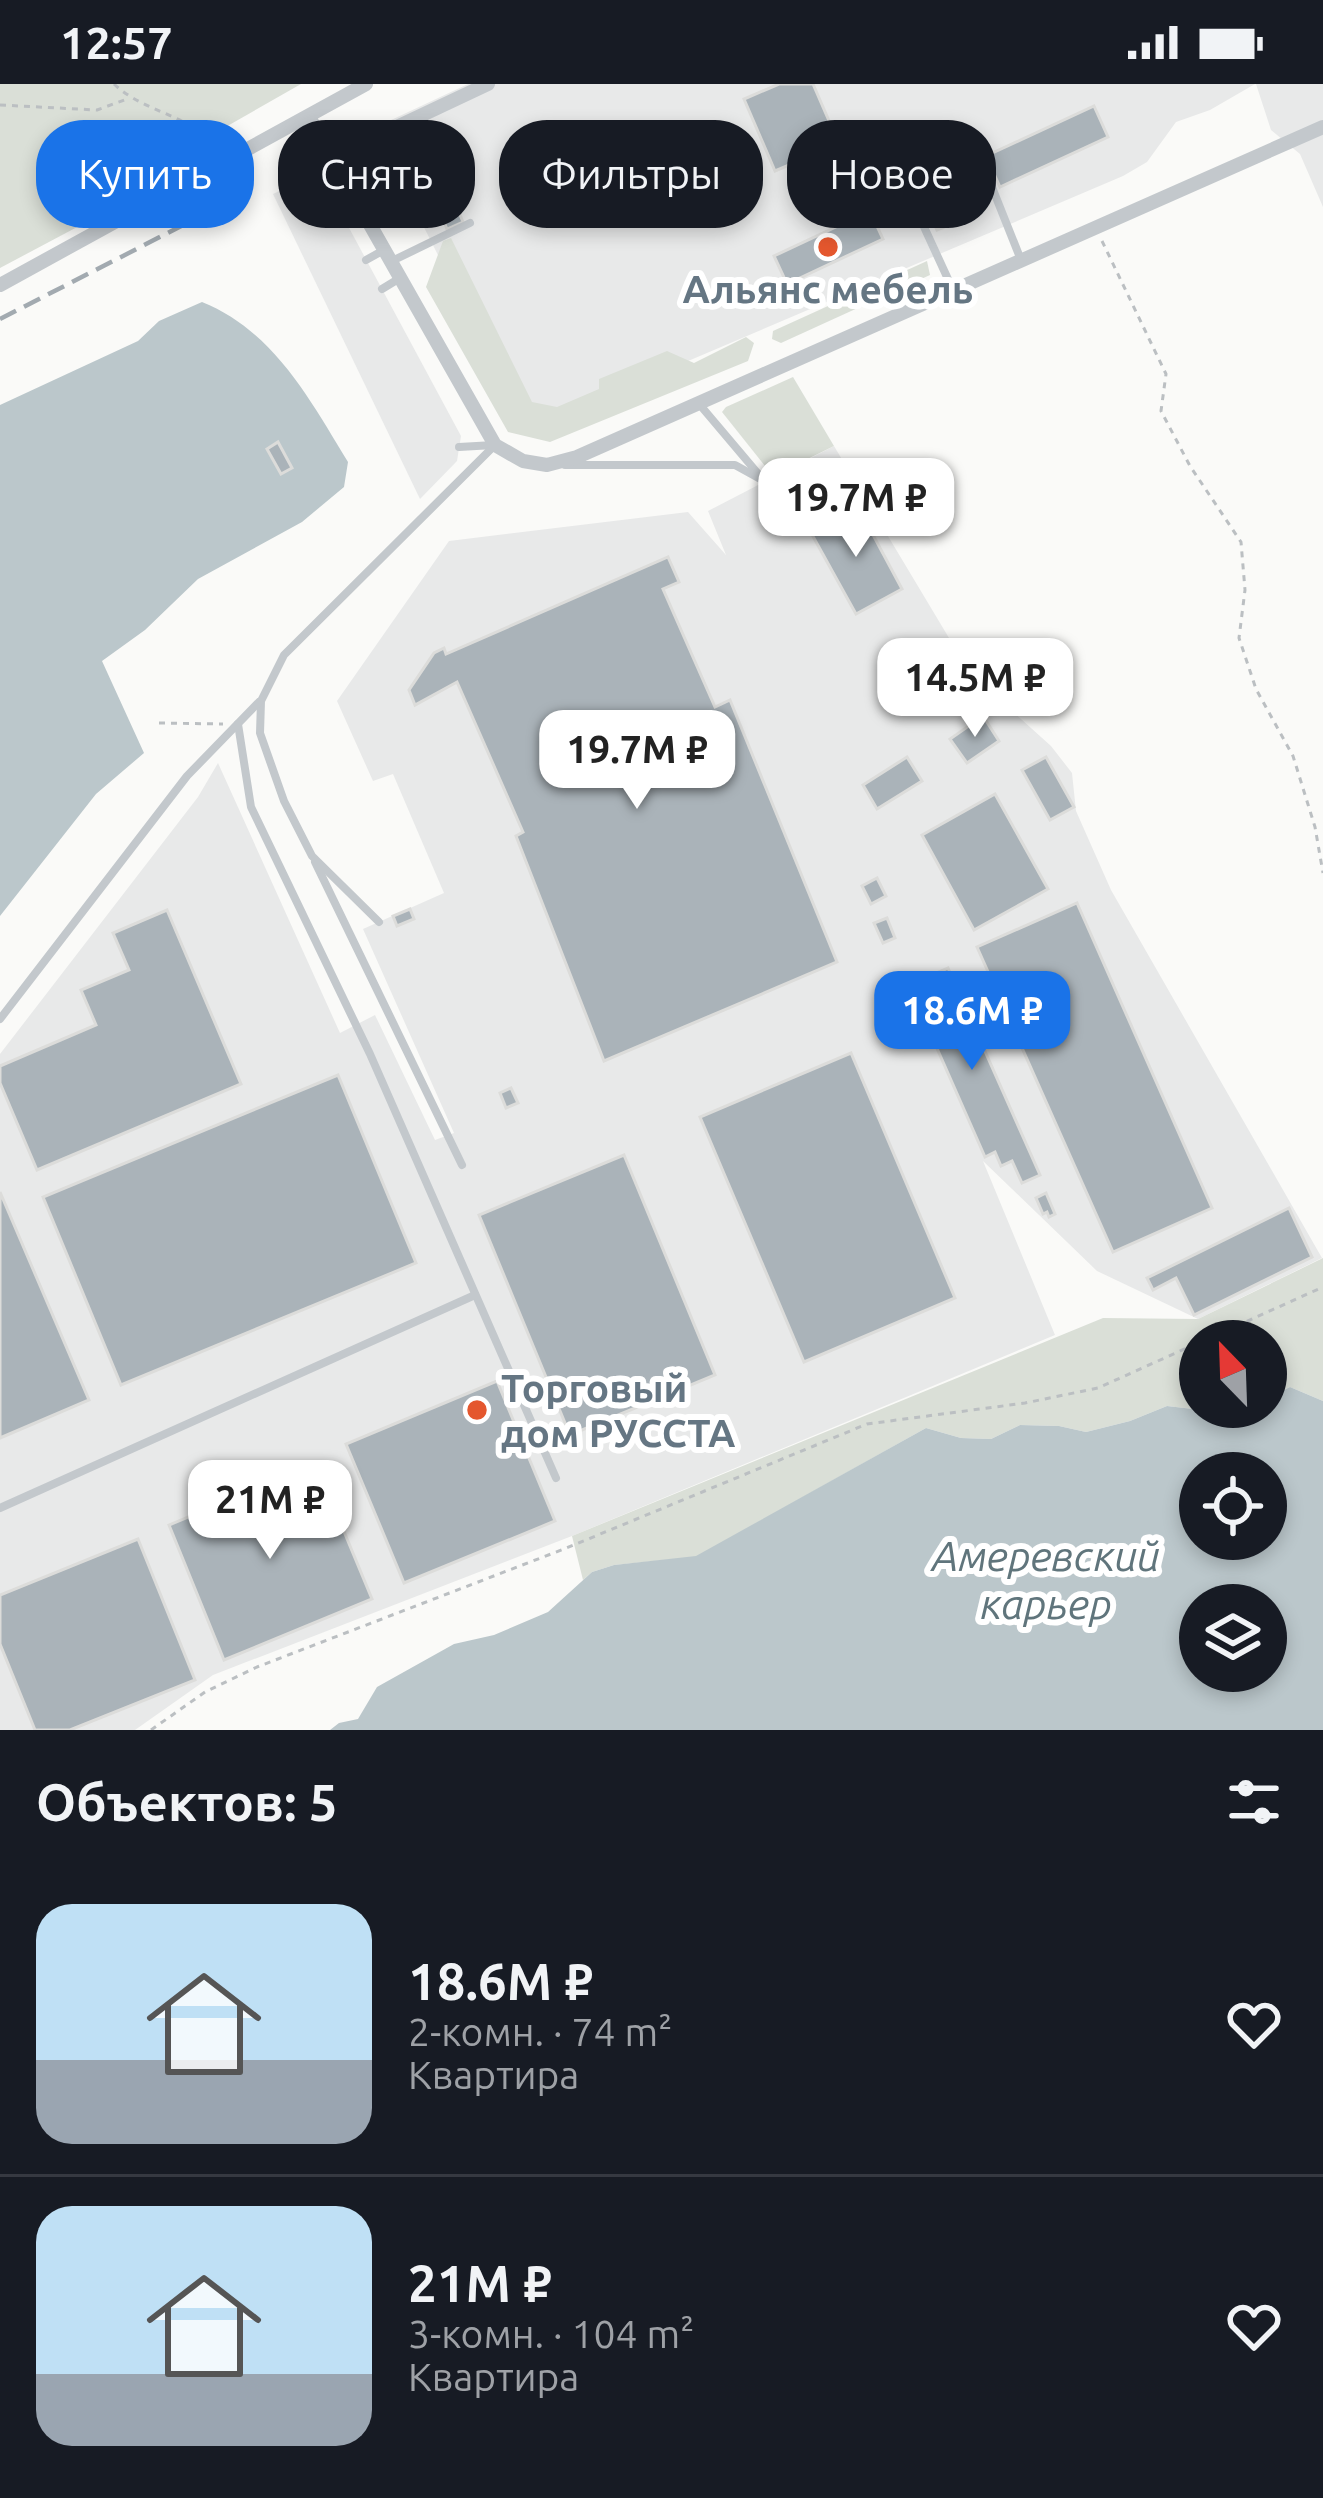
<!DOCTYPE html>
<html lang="ru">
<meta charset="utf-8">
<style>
:root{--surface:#171b24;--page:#20242c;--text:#f1f3f6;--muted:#9ea1a6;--line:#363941;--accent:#1a73e8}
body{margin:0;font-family:Ubuntu,sans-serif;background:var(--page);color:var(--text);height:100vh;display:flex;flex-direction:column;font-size:45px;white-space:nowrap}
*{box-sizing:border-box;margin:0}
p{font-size:39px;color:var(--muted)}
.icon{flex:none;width:66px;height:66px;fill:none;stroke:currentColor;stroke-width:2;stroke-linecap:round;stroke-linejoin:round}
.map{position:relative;height:1646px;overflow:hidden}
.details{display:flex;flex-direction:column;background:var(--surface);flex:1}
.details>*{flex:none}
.guide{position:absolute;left:36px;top:36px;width:1251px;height:108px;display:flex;gap:24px}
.needle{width:78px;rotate:337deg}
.tools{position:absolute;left:1179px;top:1236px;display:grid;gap:24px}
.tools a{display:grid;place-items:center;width:108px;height:108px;border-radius:50%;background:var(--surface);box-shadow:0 6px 18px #0003;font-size:60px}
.price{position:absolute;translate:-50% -102px;padding:0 27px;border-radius:24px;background:#fff;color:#222;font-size:39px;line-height:78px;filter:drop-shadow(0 3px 6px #0008)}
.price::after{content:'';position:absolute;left:50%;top:72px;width:36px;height:27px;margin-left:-18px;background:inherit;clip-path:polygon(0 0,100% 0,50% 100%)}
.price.selected{background:var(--accent);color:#fff}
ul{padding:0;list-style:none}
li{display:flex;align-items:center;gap:36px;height:300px;padding:0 36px}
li+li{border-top:3px solid var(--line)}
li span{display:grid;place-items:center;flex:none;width:336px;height:240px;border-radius:36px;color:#555}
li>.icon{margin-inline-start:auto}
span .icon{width:144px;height:144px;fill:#fffc;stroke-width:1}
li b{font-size:51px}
h2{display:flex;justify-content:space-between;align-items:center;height:144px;padding:0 36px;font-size:51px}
.chip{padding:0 42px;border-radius:48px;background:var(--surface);box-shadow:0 6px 18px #0003;font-size:42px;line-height:108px}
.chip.selected{background:var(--accent);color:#fff}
.status{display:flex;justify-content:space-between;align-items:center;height:84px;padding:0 60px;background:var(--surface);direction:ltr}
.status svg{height:33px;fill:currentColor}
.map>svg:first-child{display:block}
.built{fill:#e8e9e9}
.green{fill:#dadfd7}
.water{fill:#bbc7cb;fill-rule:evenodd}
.building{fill:#aab3b9;stroke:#dcdcda;stroke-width:3}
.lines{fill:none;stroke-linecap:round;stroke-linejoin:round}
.path{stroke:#bbbfc2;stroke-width:3;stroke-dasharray:6 6;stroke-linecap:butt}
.lane{stroke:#c3c8cc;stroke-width:8}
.street{stroke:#c3c8cc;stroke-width:14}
.rail{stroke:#a2aab0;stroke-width:4.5;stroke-dasharray:18 9;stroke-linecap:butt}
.poi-dot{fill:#e4572e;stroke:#fff;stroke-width:4.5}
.labels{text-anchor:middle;stroke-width:12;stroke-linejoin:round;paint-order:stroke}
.poi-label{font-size:39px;font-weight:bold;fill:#657683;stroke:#fff}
.water-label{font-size:42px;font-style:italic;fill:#60757c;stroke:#fff}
</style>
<div class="status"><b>12:57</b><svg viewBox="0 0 49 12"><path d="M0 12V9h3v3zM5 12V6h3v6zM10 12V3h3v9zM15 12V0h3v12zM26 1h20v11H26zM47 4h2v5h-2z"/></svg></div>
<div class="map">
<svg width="1323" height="1646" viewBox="0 0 1323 1646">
<rect width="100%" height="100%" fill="#fafaf8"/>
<!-- built -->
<g class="built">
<path d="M468,0H1255L1210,26L1176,38L1147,78L1123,92L554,334L517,328L374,44Z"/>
<path d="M1256,0H1323V123L1300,70L1271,46Z"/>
<path d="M319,88L461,352L457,377L420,415L273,110Z"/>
<path d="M834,362L970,589L1051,662L1072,689L1076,727L1111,806L1322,1174L1198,1235L1097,1187L983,1077L1055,1251L572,1452L213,1591L135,1646H0V970L198,713L218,679L340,949L375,931L435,1056L454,1049L363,845L444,809L393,690L373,697L337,617L449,457L688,428L726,471L708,427Z"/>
</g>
<!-- green -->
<g class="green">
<path d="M0,0H301L194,61L209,73L0,184Z"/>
<path d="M451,154L532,318L557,323L599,305V295L667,267L694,279L746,253L754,259L748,277L550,358L508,348L426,203L443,157Z"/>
<path d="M927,177L930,191L781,259L772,255L773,247Z"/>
<path d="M793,293L834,362L773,392L722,328L726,323Z"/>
<path d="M1323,1174V1317L1290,1303L1266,1315V1257H1200V1323H1249L1219,1328L1167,1322L1130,1337L1086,1348L1059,1342L1020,1341L991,1355L961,1354L926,1344L696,1473L614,1481L592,1488L583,1496L572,1452L1103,1234L1198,1235Z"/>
</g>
<!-- water -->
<g class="water">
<path d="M202,218C274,247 310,316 348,378L344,403L302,438L198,495L145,546L102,577L144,669L96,710L0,832V321L138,257L159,237Z"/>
<path d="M1290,1303L1323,1317V1646H330L339,1639L358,1635L377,1603L454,1560L494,1551L548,1528L592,1488L614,1481L696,1472L926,1344L961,1354L991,1355L1020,1341L1059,1342L1086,1348L1130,1337L1167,1322L1219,1328L1266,1323V1315ZM1266,1389V1455H1200V1389ZM1266,1521V1587H1200V1521Z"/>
</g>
<!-- building -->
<g class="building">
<path d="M779,0H813L839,60L775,87L744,15Z"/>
<path d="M1094,22L1108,53L1000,103L986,72Z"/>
<path d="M455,119L463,138L447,145L439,126Z"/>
<path d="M954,123L959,137L937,146L931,132Z"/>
<path d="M870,127L883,155L787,200L774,172Z"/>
<path d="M278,358L292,384L281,390L267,365Z"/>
<path d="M857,421L902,505L856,530L810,447Z"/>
<path d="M668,473L679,498L663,505L715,623L730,616L837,878L604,977L516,752L523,748L457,598L415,621L409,606L434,569L444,564L446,570Z"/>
<path d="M983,632L999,657L967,679L950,655Z"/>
<path d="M907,673L922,697L877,725L863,701Z"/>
<path d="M1046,673L1074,723L1050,736L1022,686Z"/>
<path d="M995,710L1048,805L974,846L922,751Z"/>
<path d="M877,794L886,812L871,820L862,802Z"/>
<path d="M1077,819L1212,1124L1113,1168L977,863Z"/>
<path d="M410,825L414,835L397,842L393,832Z"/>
<path d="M167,826L241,1000L37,1086L0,999V982L96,941L81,906L129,886L113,849Z"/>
<path d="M887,834L895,854L883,859L874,839Z"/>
<path d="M948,884L1040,1091L1022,1099L1012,1077L1001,1082L995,1068L985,1073L909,901Z"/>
<path d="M851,969L955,1214L804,1278L700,1033Z"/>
<path d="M338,991L416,1179L121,1301L43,1113Z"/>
<path d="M511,1004L518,1019L506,1024L500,1009Z"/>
<path d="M624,1071L715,1291L570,1351L479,1131Z"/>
<path d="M0,1108L89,1316L0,1354Z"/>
<path d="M1046,1109L1055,1130L1049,1133L1047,1128L1043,1130L1036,1114Z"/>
<path d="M1289,1124L1312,1173L1194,1231L1176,1194L1153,1206L1147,1194Z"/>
<path d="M497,1297L555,1437L404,1499L346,1360Z"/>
<path d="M316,1380L372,1515L224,1576L169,1441Z"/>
<path d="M138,1455L195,1596L70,1646H35L0,1560V1511Z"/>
</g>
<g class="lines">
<!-- path -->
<g class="path">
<path d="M114,0C144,29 194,31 219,67"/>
<path d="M0,21L97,26L127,15"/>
<path d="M1102,157L1166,290L1161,327L1190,382L1241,458L1245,506L1239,554L1256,605L1293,672L1315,743L1323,789"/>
<path d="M159,639L223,640"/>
<path d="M1203,1257L1323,1203"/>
<path d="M151,1646L205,1608L257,1583L564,1465L867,1340L1025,1319L1098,1304L1200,1258"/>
</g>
<!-- lane -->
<g class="lane">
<path d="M980,73L1021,176"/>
<path d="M897,84L953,206"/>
<path d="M366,176L384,166"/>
<path d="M392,177L470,139"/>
<path d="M382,205L400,194"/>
<path d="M700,321L760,392"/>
<path d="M459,363L494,361"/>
<path d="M565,381H735L764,397"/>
<path d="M238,640L251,723L370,970L556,1394"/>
<path d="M315,778L462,1081"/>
<path d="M379,838L312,772L284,717L260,649L261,617L284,571L494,362"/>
<path d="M0,935L187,692L259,618"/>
<path d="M0,1424L475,1211"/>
</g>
<!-- street -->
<g class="street">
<path d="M309,33L495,361L523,377L547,381L577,373L1323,43"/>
<path d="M331,74L488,0"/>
<path d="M0,201L366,0"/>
</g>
<!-- rail -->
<path class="rail" d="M0,235L232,116"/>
</g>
<!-- markers -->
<g class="poi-dot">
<circle cx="828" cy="163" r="12"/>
<circle cx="477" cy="1326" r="12"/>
</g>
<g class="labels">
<!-- poi labels -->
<g class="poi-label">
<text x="828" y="219">Альянс мебель</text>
<text x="501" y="1318" text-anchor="start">Торговый<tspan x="501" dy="45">дом РУССТА</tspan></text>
</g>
<!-- water labels -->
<g class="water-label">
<text x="1046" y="1487">Амеревский<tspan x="1046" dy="48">карьер</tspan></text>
</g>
</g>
</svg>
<div class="tools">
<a><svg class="needle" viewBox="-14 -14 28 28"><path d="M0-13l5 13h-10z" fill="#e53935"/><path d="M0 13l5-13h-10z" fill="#9ea1a6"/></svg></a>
<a><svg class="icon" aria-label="locate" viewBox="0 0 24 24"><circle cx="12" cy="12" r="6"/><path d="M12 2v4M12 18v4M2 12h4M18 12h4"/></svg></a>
<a><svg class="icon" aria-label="layers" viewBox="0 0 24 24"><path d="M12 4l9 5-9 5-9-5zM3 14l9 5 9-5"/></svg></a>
</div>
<b class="price" style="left:856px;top:476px">19.7M ₽</b>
<b class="price" style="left:975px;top:656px">14.5M ₽</b>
<b class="price" style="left:637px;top:728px">19.7M ₽</b>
<b class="price selected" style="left:972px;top:989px">18.6M ₽</b>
<b class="price" style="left:270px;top:1478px">21M ₽</b>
<div class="guide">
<a class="chip selected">Купить</a>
<a class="chip">Снять</a>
<a class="chip">Фильтры</a>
<a class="chip">Новое</a>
</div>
</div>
<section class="details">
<h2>Объектов: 5<svg class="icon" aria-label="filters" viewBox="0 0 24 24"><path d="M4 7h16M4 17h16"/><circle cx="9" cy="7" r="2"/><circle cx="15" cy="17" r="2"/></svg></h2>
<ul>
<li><span style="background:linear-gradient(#bfe0f5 65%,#9aa5b1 0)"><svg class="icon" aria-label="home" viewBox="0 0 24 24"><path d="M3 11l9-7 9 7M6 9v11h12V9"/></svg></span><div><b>18.6M ₽</b><p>2-комн. · 74 m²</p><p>Квартира</p></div><svg class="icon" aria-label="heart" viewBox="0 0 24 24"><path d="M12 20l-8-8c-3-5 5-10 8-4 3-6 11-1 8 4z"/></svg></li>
<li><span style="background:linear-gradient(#bfe0f5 70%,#9aa5b1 0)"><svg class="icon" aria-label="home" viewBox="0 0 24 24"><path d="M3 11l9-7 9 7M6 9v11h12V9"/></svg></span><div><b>21M ₽</b><p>3-комн. · 104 m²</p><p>Квартира</p></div><svg class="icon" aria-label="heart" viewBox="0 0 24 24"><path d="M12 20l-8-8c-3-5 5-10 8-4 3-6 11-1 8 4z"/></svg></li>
</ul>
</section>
